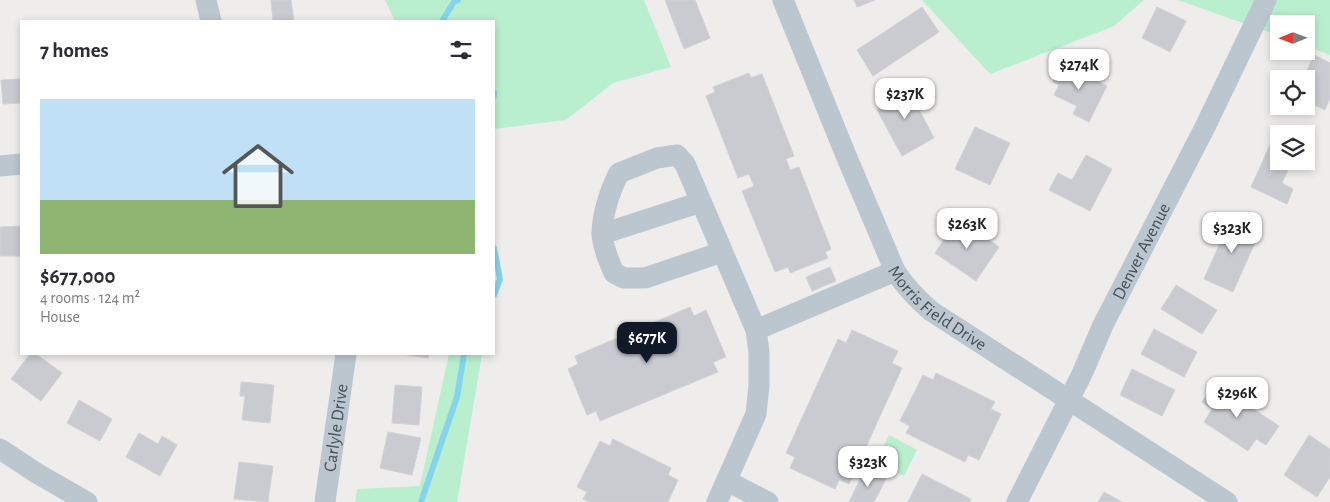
<!DOCTYPE html>
<meta charset="utf-8">
<style>
:root{--surface:#fff;--page:#f7f7f7;--text:#2b2b33;--muted:#7c7c81;--line:#e1e1e2;--accent:#111827}
body{margin:0;font-family:"Alegreya Sans",sans-serif;background:var(--page);color:var(--text);height:100vh;display:flex;flex-direction:column;font-size:19px;white-space:nowrap}
*{box-sizing:border-box;margin:0}
p{font-size:16px;color:var(--muted)}
.icon{flex:none;width:28px;height:28px;fill:none;stroke:currentColor;stroke-width:2;stroke-linecap:round;stroke-linejoin:round}
.map{position:relative;flex:1;overflow:hidden}
.side{position:absolute;left:20px;top:20px;width:475px;height:335px;display:flex;flex-direction:column;background:var(--surface);border-radius:0px;box-shadow:0 2px 8px #0003}
.side>*{flex:none}
.needle{width:32px;rotate:269deg}
.fabs{position:absolute;left:1270px;top:15px;display:grid;gap:10px}
.fabs a{display:grid;place-items:center;width:45px;height:45px;border-radius:0px;background:var(--surface);box-shadow:0 2px 8px #0003;font-size:25px}
.price{position:absolute;translate:-50% -42px;padding:0 11px;border-radius:10px;background:#fff;color:#222;font-size:16px;line-height:32px;filter:drop-shadow(0 1px 2px #0008)}
.price::after{content:'';position:absolute;left:50%;top:30px;width:15px;height:11px;margin-left:-8px;background:inherit;clip-path:polygon(0 0,100% 0,50% 100%)}
.price.selected{background:var(--accent);color:#fff}
ul{padding:0;list-style:none}
li{display:grid;align-content:center;gap:10px;height:265px;padding:0 20px}
li+li{border-top:1px solid var(--line)}
li span{display:grid;place-items:center;height:155px;border-radius:0px;color:#555}
li>.icon{margin-inline-start:auto}
span .icon{width:90px;height:90px;fill:#fffc;stroke-width:1}
li b{font-size:21px}
h2{display:flex;justify-content:space-between;align-items:center;height:60px;padding:0 20px;font-size:21px}
.map>svg:first-child{display:block}
.green{fill:#b9eece}
.lines{fill:none;stroke-linecap:round;stroke-linejoin:round}
.stream{stroke:#85d4eb;stroke-width:6}
.building{fill:#c9cbd1;stroke:#d0d2d8}
.minor{stroke:#bcc6cf;stroke-width:21}
.labels{text-anchor:middle;stroke-width:4;stroke-linejoin:round;paint-order:stroke}
.street-label{font-size:18px;fill:#444f59;stroke:#fff}
</style>
<div class="map">
<svg width="1330" height="502" viewBox="0 0 1330 502">
<rect width="100%" height="100%" fill="#efecec"/>
<!-- green -->
<g class="green">
<path d="M385,0H644L671,67L613,83L566,120L494,129V21H395Z"/>
<path d="M922,0H1144L1114,26L990,74Z"/>
<path d="M1178,0H1330V55L1306,46V24H1279V36Z"/>
<path d="M449,354H482L457,502H355L357,489L420,486Z"/>
<path d="M889,435L917,450L904,476L876,461Z"/>
</g>
<g class="lines">
<!-- stream -->
<g class="stream">
<path d="M442,21L454,2L458,0"/>
<path d="M494,93V95"/>
<path d="M494,248L500,279L494,295"/>
<path d="M421,502L457,397L464,354"/>
</g>
</g>
<!-- building -->
<g class="building">
<path d="M271,0H291L294,21H273Z"/>
<path d="M665,0H695L710,38L684,49Z"/>
<path d="M854,0H875L857,7Z"/>
<path d="M922,7L939,32L873,76L857,50Z"/>
<path d="M1157,7L1186,21L1170,52L1142,38Z"/>
<path d="M1314,55L1330,63V98L1325,110L1306,101V79H1303Z"/>
<path d="M1062,63L1107,86L1089,122L1073,114L1077,106L1054,95L1059,85L1053,82Z"/>
<path d="M749,73L751,78L762,74L794,156L786,159L790,170L799,167L831,249L825,252L828,258L790,273L788,267L775,272L742,191L754,186L749,174L738,178L706,96L715,92L713,87Z"/>
<path d="M21,79V103L3,104L1,80Z"/>
<path d="M904,81L934,138L902,156L877,110L890,103L885,92Z"/>
<path d="M975,127L1010,143L990,185L955,169Z"/>
<path d="M1273,138L1279,141V161H1292L1282,183L1293,189L1287,204L1251,187Z"/>
<path d="M1086,155L1112,169L1090,211L1049,190L1058,173L1072,180Z"/>
<path d="M1232,216L1261,229L1233,292L1204,279Z"/>
<path d="M958,218L999,247L976,281L935,253Z"/>
<path d="M21,226V256H0V227Z"/>
<path d="M830,267L836,281L812,291L806,277Z"/>
<path d="M1176,285L1217,310L1202,334L1161,309Z"/>
<path d="M690,307L694,316L706,310L726,357L713,362L718,372L600,421L596,411L587,415L568,369L578,364L575,356Z"/>
<path d="M1154,329L1197,352L1184,377L1141,354Z"/>
<path d="M852,330L898,351L892,363L902,368L849,484L839,480L835,489L790,468L795,457L786,453L838,339L846,343Z"/>
<path d="M30,354H36L62,373L41,401L11,379Z"/>
<path d="M401,354H429L428,358Z"/>
<path d="M1132,369L1175,390L1162,416L1120,395Z"/>
<path d="M936,373L995,402L991,409L1001,414L979,460L968,455L965,462L906,433L910,426L900,421L923,375L933,380Z"/>
<path d="M241,382L274,385L270,423L242,420L245,396H240Z"/>
<path d="M1214,383L1279,426L1266,445L1256,439L1248,451L1204,422L1212,409L1202,402Z"/>
<path d="M395,385L422,387L419,425L392,423Z"/>
<path d="M79,400L112,419L100,441L67,423Z"/>
<path d="M388,432L421,438L412,475L380,468Z"/>
<path d="M139,433L158,444L162,436L177,445L160,476L126,457Z"/>
<path d="M1309,435L1330,449V477L1317,497L1284,475Z"/>
<path d="M613,439L671,468L668,475L678,480L668,502H590L583,499L587,492L577,487L600,441L610,446Z"/>
<path d="M239,462L273,466L268,502L234,499Z"/>
<path d="M865,469L886,479L874,502H849Z"/>
<path d="M922,474L971,499L970,502H908Z"/>
<path d="M1104,492L1122,502H1098Z"/>
</g>
<g class="lines">
<!-- minor -->
<g class="minor">
<path d="M206,0L211,21"/>
<path id="s1" d="M783,0L845,153L895,271C905,286 917,299 931,311L1227,502"/>
<path d="M0,166L21,164"/>
<path d="M602,234L701,202"/>
<path d="M756,330L895,271"/>
<path d="M0,449L38,474L87,502"/>
<path d="M727,481L768,502"/>
<path id="s2" d="M325,502L346,354"/>
<path d="M717,502L756,414L759,385V352L756,330L685,164L677,155L657,158L619,173C610,190 602,215 602,234C603,248 609,261 614,273L624,278H645L722,252"/>
<path id="s3" d="M1017,502L1082,374L1103,325L1205,127L1266,0"/>
</g>
</g>
<g class="labels">
<!-- street labels -->
<g class="street-label">
<text dy="6" stroke="none"><textPath href="#s3" startOffset="280">Denver Avenue</textPath></text>
<text dy="6" stroke="none"><textPath href="#s1" startOffset="350">Morris Field Drive</textPath></text>
<text dy="6" stroke="none"><textPath href="#s2" startOffset="75">Carlyle Drive</textPath></text>
</g>
</g>
</svg>
<div class="fabs">
<a><svg class="needle" viewBox="-14 -14 28 28"><path d="M0-13l5 13h-10z" fill="#e53935"/><path d="M0 13l5-13h-10z" fill="#7c7c81"/></svg></a>
<a><svg class="icon" aria-label="locate" viewBox="0 0 24 24"><circle cx="12" cy="12" r="6"/><path d="M12 2v4M12 18v4M2 12h4M18 12h4"/></svg></a>
<a><svg class="icon" aria-label="layers" viewBox="0 0 24 24"><path d="M12 4l9 5-9 5-9-5zM3 14l9 5 9-5"/></svg></a>
</div>
<b class="price" style="left:1079px;top:91px">$274K</b>
<b class="price" style="left:905px;top:120px">$237K</b>
<b class="price" style="left:967px;top:250px">$263K</b>
<b class="price" style="left:1232px;top:254px">$323K</b>
<b class="price selected" style="left:647px;top:364px">$677K</b>
<b class="price" style="left:1237px;top:419px">$296K</b>
<b class="price" style="left:868px;top:488px">$323K</b>
<section class="side">
<h2>7 homes<svg class="icon" aria-label="filters" viewBox="0 0 24 24"><path d="M4 7h16M4 17h16"/><circle cx="9" cy="7" r="2"/><circle cx="15" cy="17" r="2"/></svg></h2>
<ul>
<li><span style="background:linear-gradient(#bfe0f5 65%,#8fb573 0)"><svg class="icon" aria-label="home" viewBox="0 0 24 24"><path d="M3 11l9-7 9 7M6 9v11h12V9"/></svg></span><div><b>$677,000</b><p>4 rooms · 124 m²</p><p>House</p></div></li>
</ul>
</section>
</div>
